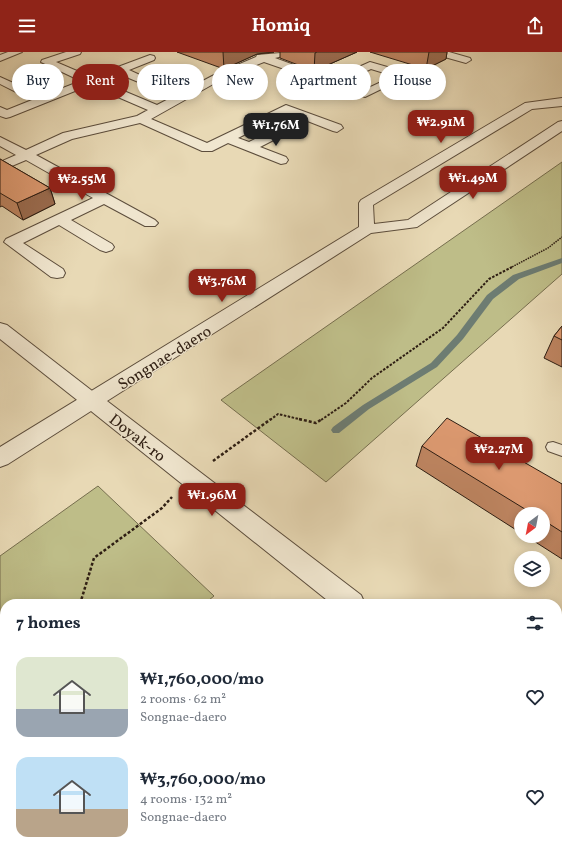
<!DOCTYPE html>
<meta charset="utf-8">
<style>
:root{--surface:#fff;--page:#f6f6f7;--text:#1f2937;--muted:#747a83;--accent:#8f2418}
body{margin:0;font-family:Vollkorn,serif;background:var(--page);color:var(--text);height:100vh;display:flex;flex-direction:column;font-size:15px;white-space:nowrap}
*{box-sizing:border-box;margin:0}
p{font-size:13px;color:var(--muted)}
.icon{flex:none;width:22px;height:22px;fill:none;stroke:currentColor;stroke-width:2;stroke-linecap:round;stroke-linejoin:round}
.map{position:relative;flex:1;overflow:hidden}
.drawer{position:absolute;left:0px;top:547px;width:562px;height:256px;display:flex;flex-direction:column;background:var(--surface);border-radius:16px 16px 0 0;box-shadow:0 2px 10px #0003}
.drawer>*{flex:none}
.top-card{position:absolute;left:12px;top:12px;width:538px;height:36px;display:flex;gap:8px}
.needle{width:26px;rotate:212deg}
.controls{position:absolute;left:514px;top:455px;display:grid;gap:8px}
.controls a{display:grid;place-items:center;width:36px;height:36px;border-radius:50%;background:var(--surface);box-shadow:0 2px 10px #0003;font-size:20px}
.price{position:absolute;translate:-50% -34px;padding:0 9px;border-radius:8px;background:var(--accent);color:#fff;font-size:13px;line-height:26px;filter:drop-shadow(0 1px 2px #0008)}
.price::after{content:'';position:absolute;left:50%;top:24px;width:12px;height:9px;margin-left:-6px;background:inherit;clip-path:polygon(0 0,100% 0,50% 100%)}
.price.on{background:#222;color:#fff}
ul{padding:0;list-style:none}
li{display:flex;align-items:center;gap:12px;height:100px;padding:0 16px}
li span{display:grid;place-items:center;flex:none;width:112px;height:80px;border-radius:12px;color:#555}
li>.icon{margin-inline-start:auto}
span .icon{width:48px;height:48px;fill:#fffc;stroke-width:1}
li b{font-size:17px}
h2{display:flex;justify-content:space-between;align-items:center;height:48px;padding:0 16px;font-size:17px}
.pill{padding:0 14px;border-radius:18px;background:var(--surface);box-shadow:0 2px 10px #0003;font-size:14px;line-height:36px}
.pill.on{background:var(--accent);color:#fff}
header{display:flex;justify-content:space-between;align-items:center;height:52px;padding:0 16px;background:var(--accent);color:#fff;font-size:18px;font-weight:700}
.map>svg:first-child{display:block}
.green{fill:#bebd88;stroke:#766e4e}
.lines{fill:none;stroke-linecap:round;stroke-linejoin:round}
.stream{fill:#6d7c72;fill-rule:evenodd}
.service-casing{stroke:#5c4d3c;stroke-width:2}
.pedestrian-casing{stroke:#5c4d3c;stroke-width:2}
.minor-casing{stroke:#5c4d3c;stroke-width:2}
.tertiary-casing{stroke:#5c4d3c;stroke-width:2}
.path-far3{stroke:#2e1e13;stroke-width:1.5;stroke-dasharray:1.5 1;stroke-linecap:butt}
.path-far2{stroke:#2e1e13;stroke-width:2;stroke-dasharray:2.5 1.5;stroke-linecap:butt}
.path-far1{stroke:#2e1e13;stroke-width:2.5;stroke-dasharray:3 2;stroke-linecap:butt}
.path{stroke:#2e1e13;stroke-width:3.5;stroke-dasharray:4 2.5;stroke-linecap:butt}
.service{fill:#f0e6cf;fill-rule:evenodd}
.pedestrian{fill:#f0e6cf;fill-rule:evenodd}
.minor{fill:#f0e6cf;fill-rule:evenodd}
.tertiary{fill:#f0e6cf;fill-rule:evenodd}
.wall{fill:#bd8460;stroke:#2e1e13}
.shaded-wall{fill:#9a6b4e;stroke:#2e1e13}
.building{fill:#dc9970;stroke:#2e1e13}
.labels{text-anchor:middle;stroke-width:3;stroke-linejoin:round;paint-order:stroke}
.street-label{font-size:16px;fill:#2e1e13;stroke:#f0e6cf}
</style>
<header><svg class="icon" aria-label="menu" viewBox="0 0 24 24"><path d="M4 6h16M4 12h16M4 18h16"/></svg>Homiq<svg class="icon" aria-label="share" viewBox="0 0 24 24"><path d="M12 15V3M7 8l5-5 5 5M5 13v7h14v-7"/></svg></header>
<div class="map">
<svg width="562" height="803" viewBox="0 0 562 803">
<rect width="100%" height="100%" fill="#e8d9b5"/>
<filter id="stains"><feTurbulence type="fractalNoise" baseFrequency=".005" numOctaves="4"/><feColorMatrix values="0 0 0 0 .2 0 0 0 0 .09 0 0 0 0 .02 0 0 0 .5 -.17"/></filter>
<radialGradient id="worn" r=".72"><stop offset=".6" stop-color="#630" stop-opacity="0"/><stop offset="1" stop-color="#630" stop-opacity=".3"/></radialGradient>
<!-- green -->
<g class="green">
<path d="M562,110V222L326,430L221,348Z"/>
<path d="M98,434L214,544L204,552H5V730L0,734V504Z"/>
<path d="M211,798H221L239,803H187L193,800Z"/>
</g>
<g class="lines">
<!-- stream -->
<path class="stream" d="M562,206V211L519,227L493,247L463,287L437,315L369,357L339,381H333L331,378L333,375L363,353L431,311L457,283L487,243L513,223Z"/>
<!-- service casing -->
<g class="service-casing">
<path id="service" d="M553,390L562,393V404L548,399L546,395L548,391Z"/>
</g>
<!-- pedestrian casing -->
<g class="pedestrian-casing">
<path id="pedestrian" d="M8,0H22L0,9V3Z"/>
</g>
<!-- minor casing -->
<g class="minor-casing">
<g id="minor">
<path d="M66,0H81L80,2L56,10L91,25L150,3L154,4L155,6L154,8L129,18L153,29L181,18H189L190,20L189,22L153,36L119,22L100,29L157,53L216,22L256,5L257,3L292,0L291,2L275,6L332,27L370,10L408,21L410,23L365,45L264,10L224,26L151,67L207,91L286,53L341,73L343,76L337,80L333,79L287,61L238,86L249,90L287,71H295L297,74L295,77L260,95L286,105L288,108L286,111L281,112L228,91L212,99H202L140,71L72,87L36,103L155,168L158,171L155,174H145L104,152L71,168L112,192L114,195L112,198L106,200L100,198L59,173L23,191L63,217L65,221L63,225L57,226L51,225L4,190L6,187L93,146L26,108L0,119V110L16,103L0,94V85L26,98L63,81L137,64L148,58L90,33L10,65L6,66L0,64V55L7,58L32,48L0,32V25L42,44L81,29L41,10L42,8ZM371,17L394,24L364,38L343,30Z"/>
<path d="M433,0H449L470,6L471,8L466,11L434,2Z"/>
<path d="M0,271L7,273L100,345L103,350L100,355L93,358L86,355L0,287Z"/>
</g>
</g>
<!-- tertiary casing -->
<g class="tertiary-casing">
<g id="tertiary">
<path d="M562,46V54L532,57L373,153L374,172L408,168L558,70L562,69V79L417,175L371,181L107,349L361,543L365,552H332L91,359L8,412L0,415V395L359,175V151L361,148L525,51Z"/>
<path d="M557,696L562,698V731L557,728Z"/>
</g>
</g>
<!-- path-far3 -->
<path class="path-far3" d="M510,216L548,196L562,185"/>
<!-- path-far2 -->
<g class="path-far2">
<path d="M270,368L278,362L303,368"/>
<path d="M321,368L346,351L372,326L443,276L489,227L512,215"/>
</g>
<!-- path-far1 -->
<g class="path-far1">
<path d="M299,367L316,371L322,367"/>
<path d="M213,409L271,367"/>
<path d="M80,552L94,506L162,456L172,445"/>
</g>
<!-- path -->
<path class="path" d="M0,643L5,637"/>
<!-- service -->
<use href="#service" class="service"/>
<!-- pedestrian -->
<use href="#pedestrian" class="pedestrian"/>
<!-- minor -->
<use href="#minor" class="minor"/>
<!-- tertiary -->
<use href="#tertiary" class="tertiary"/>
</g>
<!-- wall -->
<g class="wall">
<path d="M177,0H274L257,2L224,17Z"/>
<path d="M280,0H357L314,19L280,6Z"/>
<path d="M370,0H447L446,7L426,17Z"/>
<path d="M0,107L50,136L55,152L23,168L2,154L0,155Z"/>
<path d="M562,274V315L544,306L554,284Z"/>
<path d="M422,394L562,432V507L526,484H543V462H521V481L416,414Z"/>
</g>
<!-- shaded-wall -->
<g class="shaded-wall">
<path d="M223,0H274L257,2L224,17Z"/>
<path d="M317,0H357L314,19L315,1Z"/>
<path d="M429,0H447L446,7L426,17Z"/>
<path d="M50,136L55,152L23,168L17,151Z"/>
</g>
<!-- building -->
<g class="building">
<path d="M0,107L50,136L17,151L0,141Z"/>
<path d="M562,274V288L554,284Z"/>
<path d="M447,366L562,432V480L543,468V462H533L422,394Z"/>
</g>
<g class="labels">
<!-- street labels -->
<g class="street-label">
<text transform="translate(164 305) rotate(-32)" y="6">Songnae-daero</text>
<text transform="translate(138 385) rotate(38)" y="6">Doyak-ro</text>
</g>
</g>
<rect width="100%" height="100%" filter="url(#stains)"/>
<rect width="100%" height="100%" fill="url(#worn)"/>
</svg>
<div class="controls">
<a><svg class="needle" viewBox="-14 -14 28 28"><path d="M0-13l5 13h-10z" fill="#e53935"/><path d="M0 13l5-13h-10z" fill="#747a83"/></svg></a>
<a><svg class="icon" aria-label="layers" viewBox="0 0 24 24"><path d="M12 4l9 5-9 5-9-5zM3 14l9 5 9-5"/></svg></a>
</div>
<b class="price" style="left:441px;top:92px">₩2.91M</b>
<b class="price on" style="left:276px;top:95px">₩1.76M</b>
<b class="price" style="left:473px;top:148px">₩1.49M</b>
<b class="price" style="left:82px;top:149px">₩2.55M</b>
<b class="price" style="left:222px;top:251px">₩3.76M</b>
<b class="price" style="left:499px;top:419px">₩2.27M</b>
<b class="price" style="left:212px;top:465px">₩1.96M</b>
<div class="top-card">
<a class="pill">Buy</a>
<a class="pill on">Rent</a>
<a class="pill">Filters</a>
<a class="pill">New</a>
<a class="pill">Apartment</a>
<a class="pill">House</a>
</div>
<section class="drawer">
<h2>7 homes<svg class="icon" aria-label="filters" viewBox="0 0 24 24"><path d="M4 7h16M4 17h16"/><circle cx="9" cy="7" r="2"/><circle cx="15" cy="17" r="2"/></svg></h2>
<ul>
<li><span style="background:linear-gradient(#dfe7d0 65%,#9aa5b1 0)"><svg class="icon" aria-label="home" viewBox="0 0 24 24"><path d="M3 11l9-7 9 7M6 9v11h12V9"/></svg></span><div><b>₩1,760,000/mo</b><p>2 rooms · 62 m²</p><p>Songnae-daero</p></div><svg class="icon" aria-label="heart" viewBox="0 0 24 24"><path d="M12 20l-8-8c-3-5 5-10 8-4 3-6 11-1 8 4z"/></svg></li>
<li><span style="background:linear-gradient(#bfe0f5 65%,#b9a48a 0)"><svg class="icon" aria-label="home" viewBox="0 0 24 24"><path d="M3 11l9-7 9 7M6 9v11h12V9"/></svg></span><div><b>₩3,760,000/mo</b><p>4 rooms · 132 m²</p><p>Songnae-daero</p></div><svg class="icon" aria-label="heart" viewBox="0 0 24 24"><path d="M12 20l-8-8c-3-5 5-10 8-4 3-6 11-1 8 4z"/></svg></li>
</ul>
</section>
</div>
